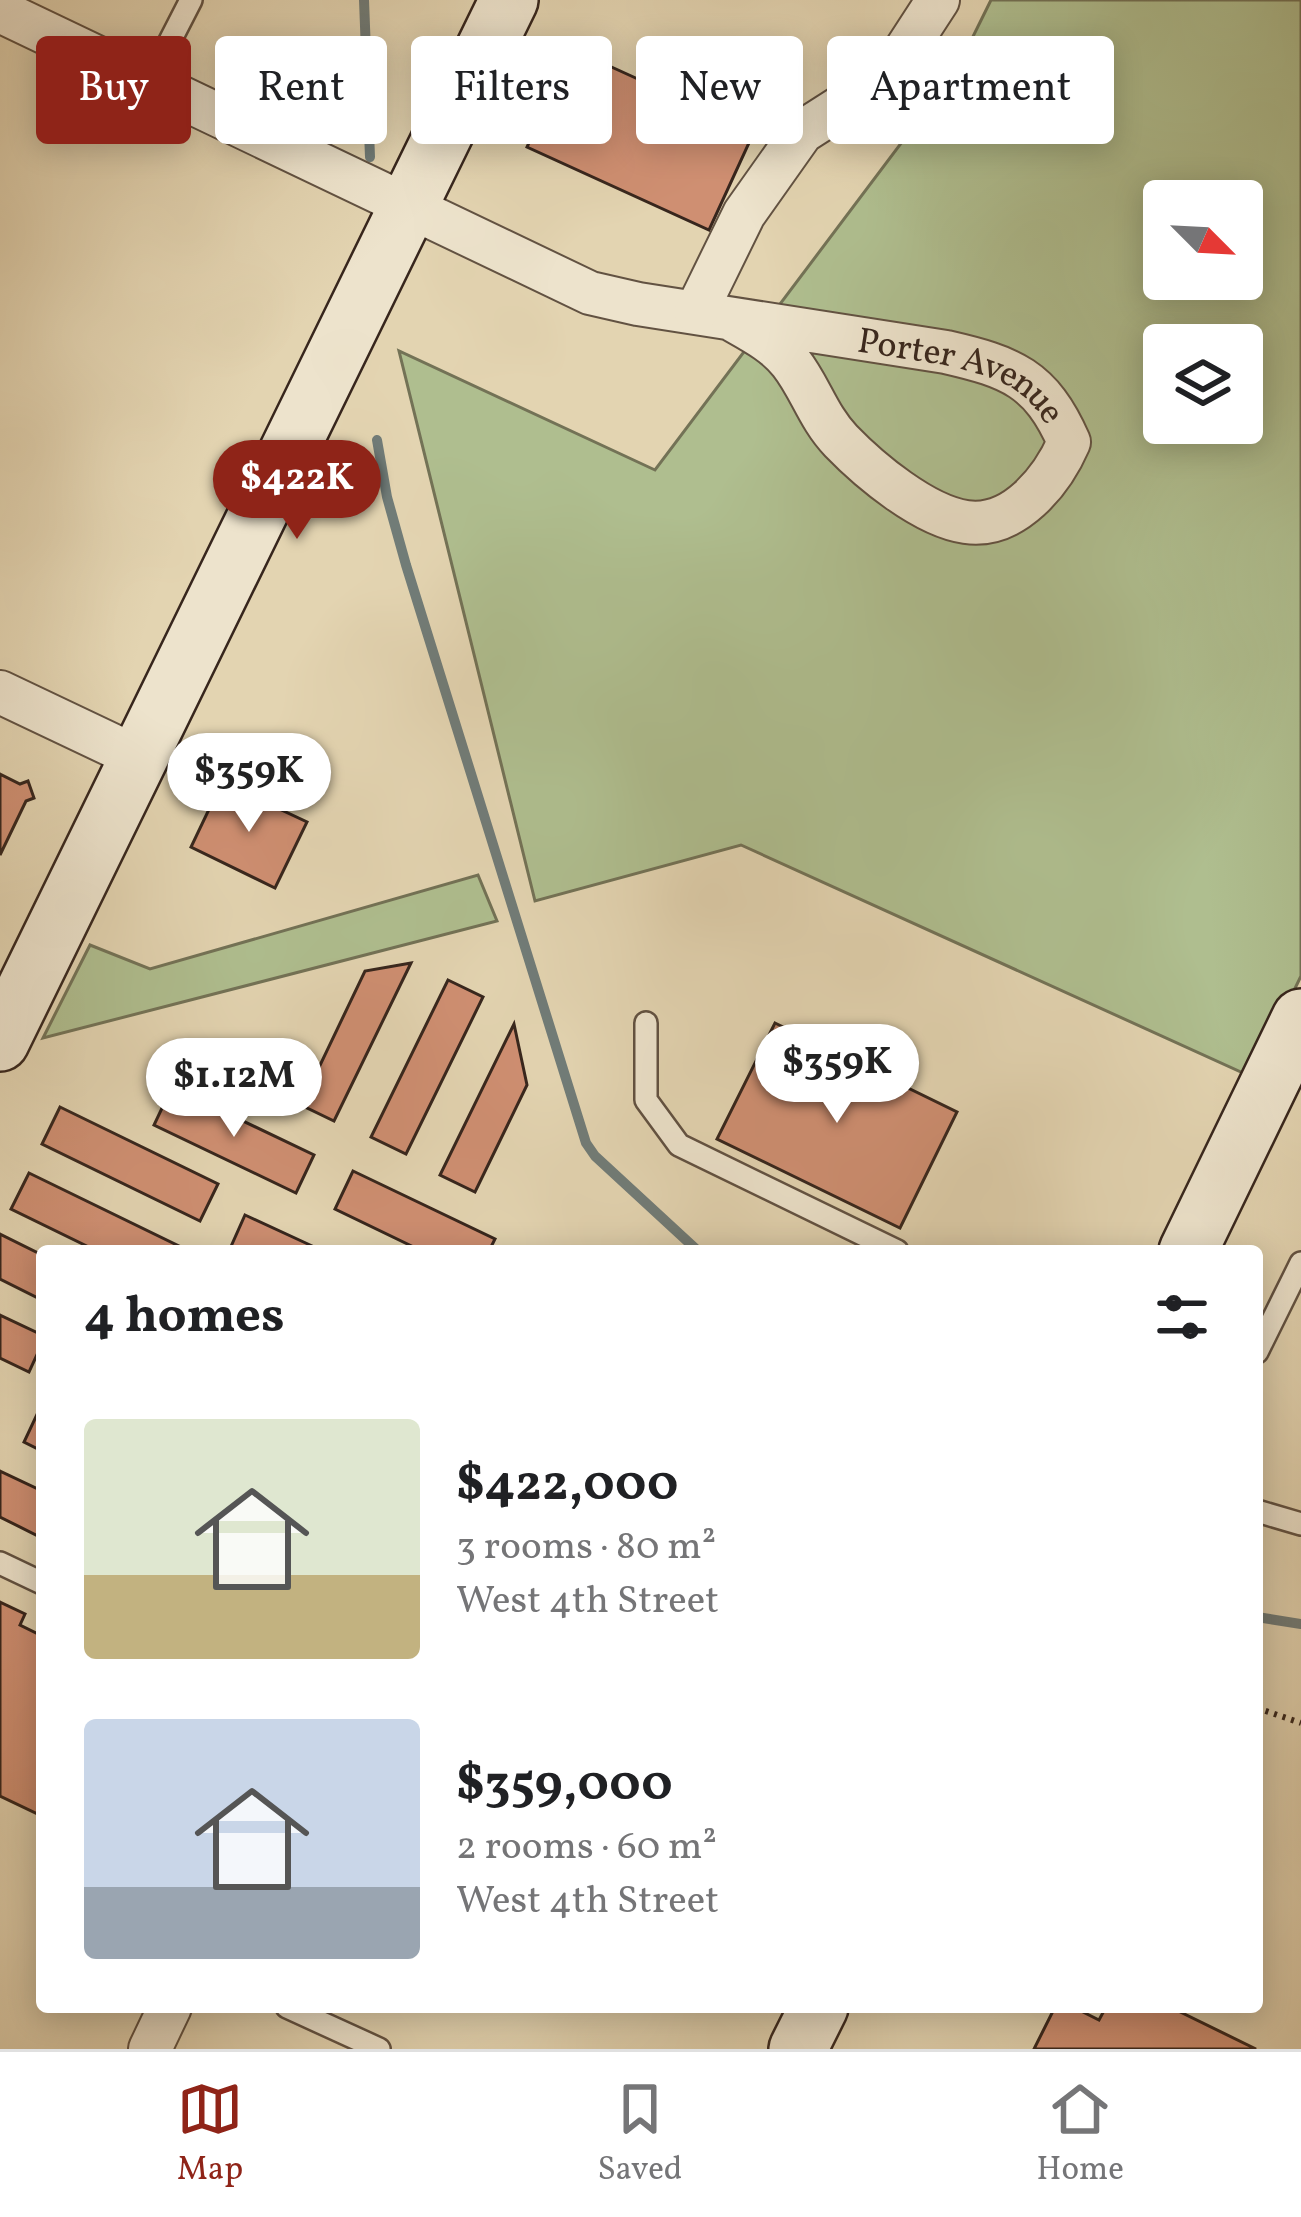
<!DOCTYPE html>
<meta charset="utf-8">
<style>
:root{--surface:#fff;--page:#f6f6f6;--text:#202124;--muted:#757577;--line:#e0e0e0;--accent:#8f2418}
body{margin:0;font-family:Vollkorn,serif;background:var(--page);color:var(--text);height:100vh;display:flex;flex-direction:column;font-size:45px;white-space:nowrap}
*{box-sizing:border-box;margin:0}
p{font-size:39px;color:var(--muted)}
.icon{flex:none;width:66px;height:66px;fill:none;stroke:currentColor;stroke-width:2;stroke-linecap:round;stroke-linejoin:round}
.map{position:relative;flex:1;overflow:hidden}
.details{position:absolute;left:36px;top:1245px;width:1227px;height:768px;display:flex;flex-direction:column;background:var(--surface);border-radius:12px;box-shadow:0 6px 30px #0003}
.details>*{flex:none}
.hud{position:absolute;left:36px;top:36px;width:1230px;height:108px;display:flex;gap:24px}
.needle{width:78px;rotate:114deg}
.tools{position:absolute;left:1143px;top:180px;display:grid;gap:24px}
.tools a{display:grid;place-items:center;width:120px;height:120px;border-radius:12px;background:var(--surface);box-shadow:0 6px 30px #0003;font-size:60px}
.price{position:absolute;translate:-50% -102px;padding:0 27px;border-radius:42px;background:#fff;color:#222;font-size:39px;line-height:78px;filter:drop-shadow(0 3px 6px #0008)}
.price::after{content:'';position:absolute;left:50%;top:72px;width:36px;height:27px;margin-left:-18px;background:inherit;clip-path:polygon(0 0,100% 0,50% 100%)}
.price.on{background:var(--accent);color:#fff}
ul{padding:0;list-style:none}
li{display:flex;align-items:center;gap:36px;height:300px;padding:0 48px}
li span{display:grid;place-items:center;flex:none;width:336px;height:240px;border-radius:12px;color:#555}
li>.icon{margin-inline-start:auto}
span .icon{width:144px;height:144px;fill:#fffc;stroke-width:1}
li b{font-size:51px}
h2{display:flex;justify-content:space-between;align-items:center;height:144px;padding:0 48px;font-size:51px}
.tag{padding:0 42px;border-radius:12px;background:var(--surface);box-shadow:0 6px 30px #0003;font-size:42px;line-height:108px}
.tag.on{background:var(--accent);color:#fff}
.tabs{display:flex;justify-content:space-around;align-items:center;height:168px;border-top:3px solid var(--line);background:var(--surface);font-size:33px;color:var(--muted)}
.tabs a{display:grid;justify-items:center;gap:6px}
.tabs .on{color:var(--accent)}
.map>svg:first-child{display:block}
.green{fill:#afbe8f;stroke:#737256;stroke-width:3;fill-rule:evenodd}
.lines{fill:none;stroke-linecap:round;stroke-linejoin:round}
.stream{stroke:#717c78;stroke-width:10}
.building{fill:#cf8f72;stroke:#37261d;stroke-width:3}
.lane-casing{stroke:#625242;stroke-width:26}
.street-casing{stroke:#625242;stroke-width:46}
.secondary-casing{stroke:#37261d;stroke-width:62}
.path{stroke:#37261d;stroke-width:6;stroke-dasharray:3 6;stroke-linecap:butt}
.lane{stroke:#ede3cc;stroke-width:21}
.street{stroke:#ede3cc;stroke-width:42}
.secondary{stroke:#ede3cc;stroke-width:57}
.labels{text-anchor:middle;stroke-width:12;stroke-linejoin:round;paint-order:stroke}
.street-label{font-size:36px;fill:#37261d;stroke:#ede3cc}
</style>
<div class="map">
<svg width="1301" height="2049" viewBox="0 0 1301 2049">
<rect width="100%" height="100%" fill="#e3d4b1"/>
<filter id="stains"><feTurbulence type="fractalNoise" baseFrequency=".00167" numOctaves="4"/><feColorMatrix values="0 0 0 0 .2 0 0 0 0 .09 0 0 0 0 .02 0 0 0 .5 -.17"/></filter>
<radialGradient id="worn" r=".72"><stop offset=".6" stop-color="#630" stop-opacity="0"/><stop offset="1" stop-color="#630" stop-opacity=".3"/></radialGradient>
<!-- green -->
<g class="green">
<path d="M991,0H1301V976L1252,1077L741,845L535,901L399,351L655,470L957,69ZM1164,201H1242V279H1164ZM1164,345H1242V423H1164Z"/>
<path d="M478,875L497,921L43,1038L90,945L150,969Z"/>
</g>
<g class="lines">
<!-- stream -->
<g class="stream">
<path d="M364,0L370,157"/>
<path d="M377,440L387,497L406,565L586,1143L595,1156L698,1251"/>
<path d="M1257,1617L1301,1624"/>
</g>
</g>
<!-- building -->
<g class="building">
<path d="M572,49L754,132L709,230L527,147Z"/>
<path d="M0,774L20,784L28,781L34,798L26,801L0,855Z"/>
<path d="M222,782L307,822L275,888L191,847Z"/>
<path d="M411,963L334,1121L301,1105L365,971Z"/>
<path d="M448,980L483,997L406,1154L371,1137Z"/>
<path d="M775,1023L957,1112L900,1228L717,1139Z"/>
<path d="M514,1024L527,1085L475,1192L440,1175Z"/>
<path d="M172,1087L314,1155L296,1193L154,1125Z"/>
<path d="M60,1107L218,1184L200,1221L42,1144Z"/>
<path d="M353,1171L495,1239L489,1251H422L335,1209Z"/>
<path d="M29,1173L187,1250L186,1251H97L11,1209Z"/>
<path d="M245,1215L323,1251H229Z"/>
<path d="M0,1234L42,1255V1300L0,1279Z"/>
<path d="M0,1315L42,1335V1344L29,1372L0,1358Z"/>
<path d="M40,1408L42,1409V1451L24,1442Z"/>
<path d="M0,1471L42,1491V1538L0,1517Z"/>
<path d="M0,1602L25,1614L20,1625L42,1636V1816L0,1796Z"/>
<path d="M1055,2007H1073L1099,2020L1106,2007H1170L1256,2049H1034Z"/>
</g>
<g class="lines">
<!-- lane casing -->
<g class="lane-casing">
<g id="lane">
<path d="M149,82L191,0"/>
<path d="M646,1023V1100L679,1145L897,1251"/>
<path d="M1257,1352L1301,1263"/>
<path d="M1257,1511L1301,1524"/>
<path d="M0,1563L42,1583"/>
<path d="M287,2007L379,2049"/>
</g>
</g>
<!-- street casing -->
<g class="street-casing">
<g id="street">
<path id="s1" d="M0,11L590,293L638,304L946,352C1011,367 1041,378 1069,442C1052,481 1014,529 966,522C924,516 870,471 841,441C818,417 810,387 791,363C776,343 752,331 731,319"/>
<path d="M696,312L744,214L802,132L888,77L938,0"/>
<path d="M0,692L139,758"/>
<path d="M150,2049L170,2007"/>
</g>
</g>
<!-- secondary casing -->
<g class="secondary-casing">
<g id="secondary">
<path d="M0,1042L509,0"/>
<path d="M1188,1251L1301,1018"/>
<path d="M798,2049L819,2007"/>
</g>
</g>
<!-- path -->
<path class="path" d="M1257,1708L1301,1723"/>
<!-- lane -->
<use href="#lane" class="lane"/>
<!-- street -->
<use href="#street" class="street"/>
<!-- secondary -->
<use href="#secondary" class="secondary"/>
</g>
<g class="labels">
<!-- street labels -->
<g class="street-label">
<text dy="13" stroke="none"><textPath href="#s1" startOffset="1038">Porter Avenue</textPath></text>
</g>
</g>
<rect width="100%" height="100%" filter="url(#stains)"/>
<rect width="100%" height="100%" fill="url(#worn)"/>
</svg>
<div class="tools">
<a><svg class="needle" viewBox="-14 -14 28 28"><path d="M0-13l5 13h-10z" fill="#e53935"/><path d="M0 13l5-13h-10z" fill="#757577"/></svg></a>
<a><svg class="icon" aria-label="layers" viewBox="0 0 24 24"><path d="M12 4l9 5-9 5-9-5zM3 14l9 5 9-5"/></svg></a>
</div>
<b class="price on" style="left:297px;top:542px">$422K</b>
<b class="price" style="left:249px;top:835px">$359K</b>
<b class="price" style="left:837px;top:1126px">$359K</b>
<b class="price" style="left:234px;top:1140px">$1.12M</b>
<div class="hud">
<a class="tag on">Buy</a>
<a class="tag">Rent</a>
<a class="tag">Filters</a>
<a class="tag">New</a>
<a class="tag">Apartment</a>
</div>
<section class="details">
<h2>4 homes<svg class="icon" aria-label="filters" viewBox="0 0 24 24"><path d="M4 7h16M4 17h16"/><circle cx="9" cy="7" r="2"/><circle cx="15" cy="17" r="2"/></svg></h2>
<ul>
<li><span style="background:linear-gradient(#dfe7d0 65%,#c2b280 0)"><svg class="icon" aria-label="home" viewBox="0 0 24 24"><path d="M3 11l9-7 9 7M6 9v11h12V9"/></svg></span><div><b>$422,000</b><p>3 rooms · 80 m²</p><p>West 4th Street</p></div></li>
<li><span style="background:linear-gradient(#c9d6e8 70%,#9aa5b1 0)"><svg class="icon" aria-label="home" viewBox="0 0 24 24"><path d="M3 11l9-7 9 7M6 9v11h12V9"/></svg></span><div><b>$359,000</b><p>2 rooms · 60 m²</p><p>West 4th Street</p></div></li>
</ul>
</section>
</div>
<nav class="tabs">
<a class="on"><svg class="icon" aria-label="map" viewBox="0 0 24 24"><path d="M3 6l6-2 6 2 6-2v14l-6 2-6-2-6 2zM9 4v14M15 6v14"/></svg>Map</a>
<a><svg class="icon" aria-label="saved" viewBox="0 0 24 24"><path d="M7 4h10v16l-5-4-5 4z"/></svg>Saved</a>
<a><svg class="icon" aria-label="home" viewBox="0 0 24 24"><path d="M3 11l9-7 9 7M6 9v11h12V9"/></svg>Home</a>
</nav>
